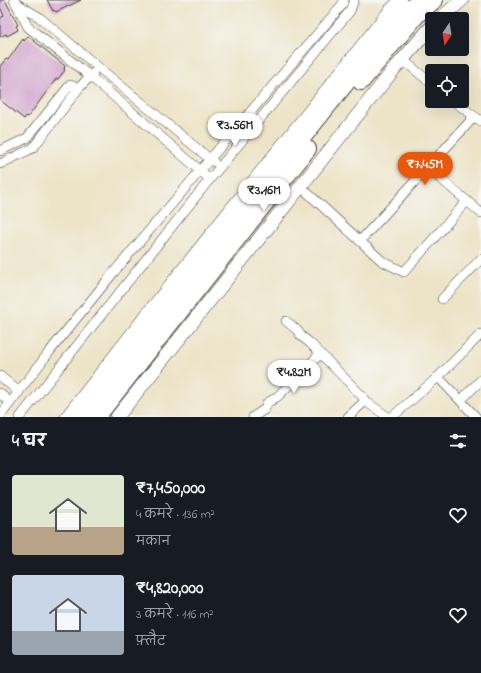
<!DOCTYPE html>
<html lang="hi">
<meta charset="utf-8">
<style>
:root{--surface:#171b24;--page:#242831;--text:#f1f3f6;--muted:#9ea1a6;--accent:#ea580c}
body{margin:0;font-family:"Indie Flower","Playpen Sans Deva",sans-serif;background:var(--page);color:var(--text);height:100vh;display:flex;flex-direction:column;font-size:15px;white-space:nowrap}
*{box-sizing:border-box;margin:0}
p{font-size:13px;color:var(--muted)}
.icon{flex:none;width:22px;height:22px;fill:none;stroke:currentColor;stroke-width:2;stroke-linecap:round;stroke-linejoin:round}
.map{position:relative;height:417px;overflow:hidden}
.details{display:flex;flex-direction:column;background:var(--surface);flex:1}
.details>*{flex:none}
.needle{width:26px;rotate:192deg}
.fabs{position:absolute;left:425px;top:12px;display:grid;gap:8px}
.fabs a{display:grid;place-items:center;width:44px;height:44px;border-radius:4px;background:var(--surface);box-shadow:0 4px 16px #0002;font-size:20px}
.price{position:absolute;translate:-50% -34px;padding:0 9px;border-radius:14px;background:#fff;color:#222;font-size:13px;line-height:26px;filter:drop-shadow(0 1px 2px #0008)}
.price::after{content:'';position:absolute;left:50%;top:24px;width:12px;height:9px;margin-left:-6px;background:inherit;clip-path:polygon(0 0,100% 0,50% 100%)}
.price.current{background:var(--accent);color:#fff}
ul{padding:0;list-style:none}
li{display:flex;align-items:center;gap:12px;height:100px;padding:0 12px}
li span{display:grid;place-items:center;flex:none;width:112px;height:80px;border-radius:4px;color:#555}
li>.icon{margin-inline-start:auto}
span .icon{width:48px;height:48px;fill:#fffc;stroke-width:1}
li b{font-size:17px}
h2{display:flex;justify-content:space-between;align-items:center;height:48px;padding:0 12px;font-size:17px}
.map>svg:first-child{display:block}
.building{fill:#d2a5cd}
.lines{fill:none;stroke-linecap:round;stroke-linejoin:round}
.street-casing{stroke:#3b3a36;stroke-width:10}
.secondary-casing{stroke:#3b3a36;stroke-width:14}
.highway-casing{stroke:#3b3a36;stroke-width:18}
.street{stroke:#fff;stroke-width:9}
.secondary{stroke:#fff;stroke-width:13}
.highway{stroke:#fff;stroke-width:16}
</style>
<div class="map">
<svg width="481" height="417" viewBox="0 0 481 417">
<rect width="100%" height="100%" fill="#f6f6f2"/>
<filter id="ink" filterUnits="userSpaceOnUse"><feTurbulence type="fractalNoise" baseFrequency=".025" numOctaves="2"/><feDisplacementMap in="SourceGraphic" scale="8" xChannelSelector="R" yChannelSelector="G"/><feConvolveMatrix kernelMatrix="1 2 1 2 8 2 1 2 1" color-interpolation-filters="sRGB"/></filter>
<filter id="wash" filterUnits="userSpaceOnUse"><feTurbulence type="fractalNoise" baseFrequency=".012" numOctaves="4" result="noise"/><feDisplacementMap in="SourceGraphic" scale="16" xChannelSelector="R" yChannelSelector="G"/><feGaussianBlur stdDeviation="0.9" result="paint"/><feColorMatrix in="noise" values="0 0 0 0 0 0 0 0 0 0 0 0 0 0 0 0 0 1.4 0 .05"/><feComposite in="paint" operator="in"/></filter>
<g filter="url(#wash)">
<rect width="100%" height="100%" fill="#ede4c8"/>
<g id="blocks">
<!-- building -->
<g class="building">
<path d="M0,0H5L18,25L16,26L18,30L7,36L6,34L0,37V18L4,16L0,7Z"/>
<path d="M47,0H81L56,12L54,10L53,11Z"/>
<path d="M28,36L65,66L64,69L65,70L58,79H56L28,117L26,116L24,119L0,100V66L6,59L8,60L23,39L24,41Z"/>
</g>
</g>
</g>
<g filter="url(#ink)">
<use href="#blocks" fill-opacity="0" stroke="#3b3a36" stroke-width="1"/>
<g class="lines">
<!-- street casing -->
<g class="street-casing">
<g id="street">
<path d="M14,0L28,27L90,76L210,179L350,11L354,0"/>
<path d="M16,3L39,17L98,67L210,159L342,5L344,0"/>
<path d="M402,59L432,84"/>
<path d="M453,101L481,121"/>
<path d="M0,151L27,138L70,85L79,88"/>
<path d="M0,164L33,148L79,88L93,73"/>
<path d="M428,168L481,213"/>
<path d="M301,187L382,261L404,272L467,201"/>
<path d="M360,241L474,117"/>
<path d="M442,299L481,259"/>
<path d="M286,321L297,330L301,336L310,343L362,396L365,401L388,417"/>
<path d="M0,376L19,392"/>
<path d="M438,377L476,417"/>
<path d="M0,393L10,403"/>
<path d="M461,400L481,380"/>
<path d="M0,416L50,351L114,272L210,159L214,162"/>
<path d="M20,417L210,179"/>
<path d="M253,417L265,409L267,403L277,397L320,354"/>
<path d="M348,417L365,401"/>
<path d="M392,417L438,377L481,334"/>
</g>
</g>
<!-- secondary casing -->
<g class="secondary-casing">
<g id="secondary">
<path d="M440,19L462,0"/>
<path d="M67,417L150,311L390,11L401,0"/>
<path d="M117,417L395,68L432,26"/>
</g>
</g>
<!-- highway casing -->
<g class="highway-casing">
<g id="highway">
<path d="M361,82L418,14L435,0"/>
<path d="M80,417L380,41L419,0"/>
<path d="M97,417L308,149"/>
</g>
</g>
<!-- street -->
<use href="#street" class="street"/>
<!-- secondary -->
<use href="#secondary" class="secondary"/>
<!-- highway -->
<use href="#highway" class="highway"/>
</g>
</g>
</svg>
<div class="fabs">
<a><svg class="needle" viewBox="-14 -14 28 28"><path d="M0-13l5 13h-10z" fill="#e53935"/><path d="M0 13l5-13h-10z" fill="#9ea1a6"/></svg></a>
<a><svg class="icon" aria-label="locate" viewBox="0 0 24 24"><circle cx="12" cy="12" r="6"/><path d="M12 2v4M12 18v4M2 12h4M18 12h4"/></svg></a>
</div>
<b class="price" style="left:235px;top:147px">₹3.56M</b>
<b class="price current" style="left:425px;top:186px">₹7.45M</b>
<b class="price" style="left:264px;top:212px">₹3.16M</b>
<b class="price" style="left:294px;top:394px">₹4.82M</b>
</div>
<section class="details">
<h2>4 घर<svg class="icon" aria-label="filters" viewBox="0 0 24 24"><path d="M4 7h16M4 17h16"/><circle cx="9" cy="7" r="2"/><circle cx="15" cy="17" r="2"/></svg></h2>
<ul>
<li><span style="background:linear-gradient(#dfe7d0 65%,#b9a48a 0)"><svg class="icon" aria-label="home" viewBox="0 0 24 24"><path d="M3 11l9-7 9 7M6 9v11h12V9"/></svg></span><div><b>₹7,450,000</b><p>4 कमरे · 136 m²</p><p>मकान</p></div><svg class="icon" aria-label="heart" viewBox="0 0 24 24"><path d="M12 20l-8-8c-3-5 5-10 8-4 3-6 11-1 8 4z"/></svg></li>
<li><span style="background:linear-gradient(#c9d6e8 70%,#9aa5b1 0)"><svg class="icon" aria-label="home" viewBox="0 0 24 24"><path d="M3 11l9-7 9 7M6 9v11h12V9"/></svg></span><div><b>₹4,820,000</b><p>3 कमरे · 116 m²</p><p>फ़्लैट</p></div><svg class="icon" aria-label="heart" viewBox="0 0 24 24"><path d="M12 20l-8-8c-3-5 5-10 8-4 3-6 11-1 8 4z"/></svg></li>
</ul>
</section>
